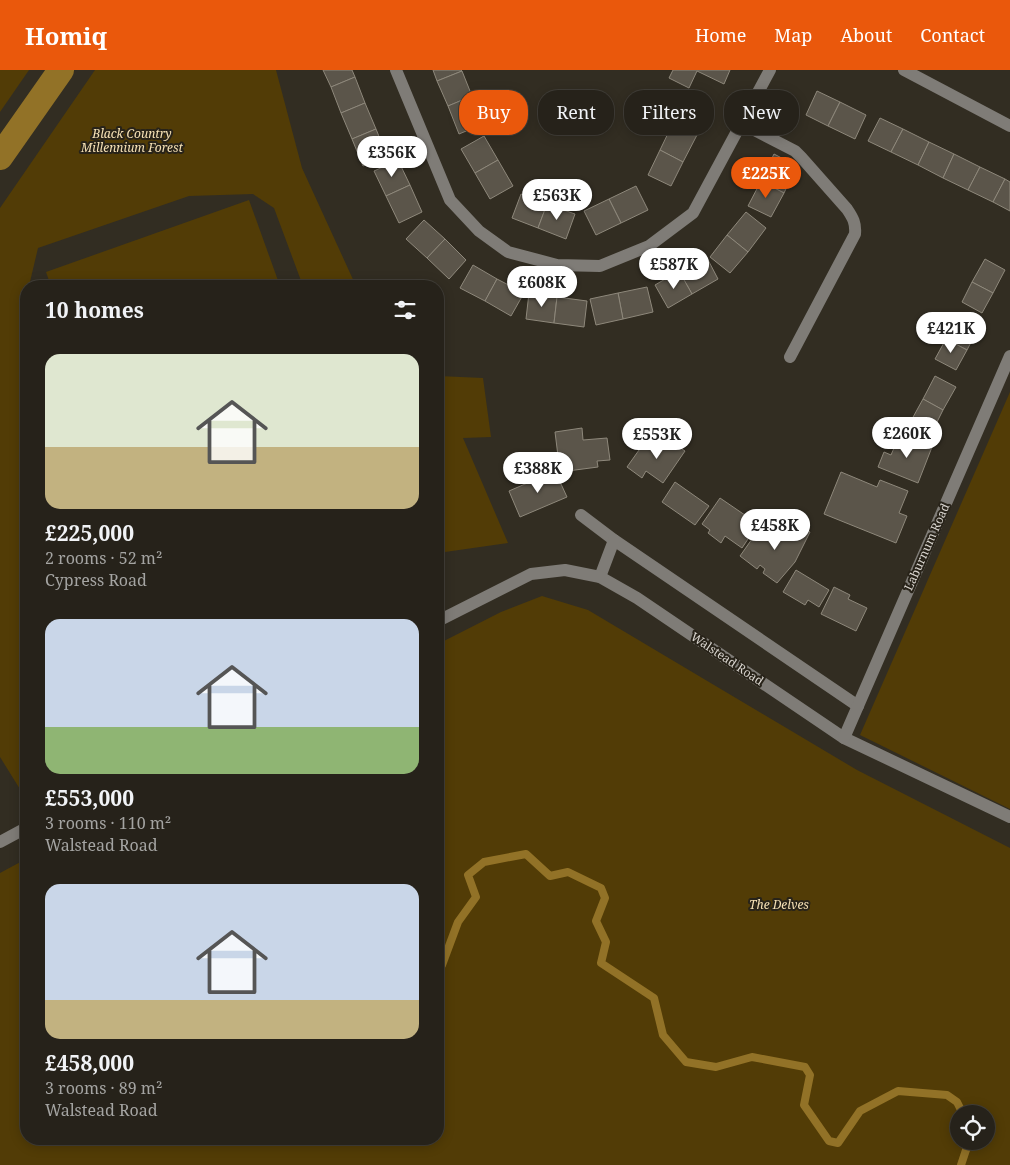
<!DOCTYPE html>
<meta charset="utf-8">
<style>
:root{--surface:#26221a;--page:#322f27;--text:#f1f3f6;--muted:#a4a4a2;--line:#423f39;--accent:#ea580c}
body{margin:0;font-family:"Noto Serif",serif;background:var(--page);color:var(--text);height:100vh;display:flex;flex-direction:column;font-size:19px;white-space:nowrap}
*{box-sizing:border-box;margin:0}
p{font-size:16px;color:var(--muted)}
.icon{flex:none;width:28px;height:28px;fill:none;stroke:currentColor;stroke-width:2;stroke-linecap:round;stroke-linejoin:round}
.map{position:relative;flex:1;overflow:hidden}
.panel{position:absolute;left:20px;top:210px;width:424px;height:865px;display:flex;flex-direction:column;background:var(--surface);border-radius:20px;box-shadow:0 2px 12px #0003,0 0 0 1px var(--line)}
.panel>*{flex:none}
.guide{position:absolute;left:459px;top:20px;width:475px;height:45px;display:flex;gap:10px}
.buttons{position:absolute;left:950px;top:1035px;display:grid;gap:10px}
.buttons a{display:grid;place-items:center;width:45px;height:45px;border-radius:50%;background:var(--surface);box-shadow:0 2px 12px #0003,0 0 0 1px var(--line);font-size:25px}
.price{position:absolute;translate:-50% -42px;padding:0 11px;border-radius:18px;background:#fff;color:#222;font-size:16px;line-height:32px;filter:drop-shadow(0 1px 2px #0008)}
.price::after{content:'';position:absolute;left:50%;top:30px;width:15px;height:11px;margin-left:-8px;background:inherit;clip-path:polygon(0 0,100% 0,50% 100%)}
.price.current{background:var(--accent);color:#fff}
ul{padding:0;list-style:none}
li{display:grid;align-content:center;gap:10px;height:265px;padding:0 25px}
li span{display:grid;place-items:center;height:155px;border-radius:15px;color:#555}
li>.icon{margin-inline-start:auto}
span .icon{width:90px;height:90px;fill:#fffc;stroke-width:1}
li b{font-size:21px}
h2{display:flex;justify-content:space-between;align-items:center;height:60px;padding:0 25px;font-size:21px}
.tag{padding:0 18px;border-radius:20px;background:var(--surface);box-shadow:0 2px 12px #0003,0 0 0 1px var(--line);font-size:18px;line-height:45px}
.tag.current{background:var(--accent);color:#fff}
header{display:flex;align-items:center;gap:30px;box-sizing:border-box;height:70px;padding:0 25px;background:var(--accent);color:#fff}
header strong{font-size:24px}
nav{display:flex;gap:28px;margin-inline-start:auto;font-size:18px}
.map>svg:first-child{display:block}
.green{fill:#523c06;fill-rule:evenodd}
.lines{fill:none;stroke-linecap:round;stroke-linejoin:round}
.stream{stroke:#927227;stroke-width:8}
.canal{stroke:#927227;stroke-width:26}
.building{fill:#5b554a;stroke:#8e887b}
.minor{stroke:#7f7c77;stroke-width:12}
.labels{text-anchor:middle;stroke-width:4;stroke-linejoin:round;paint-order:stroke}
.park-label{font-size:12px;font-style:italic;fill:#f6e1b5;stroke:#282319}
.street-label{font-size:12px;fill:#d9d5cf;stroke:#282319}
</style>
<header>
<strong>Homiq</strong>
<nav><a>Home</a><a>Map</a><a>About</a><a>Contact</a></nav>
</header>
<div class="map">
<svg width="1010" height="1095" viewBox="0 0 1010 1095">
<rect width="100%" height="100%" fill="#322d22"/>
<!-- green -->
<g class="green">
<path d="M0,0H29L0,42Z"/>
<path d="M95,0H276L302,98L356,216H303L274,138L253,124L189,126L38,178L29,216H26C26,230 21,242 20,256C19,268 22,285 26,296V723L23,724L0,687V138Z"/>
<path d="M249,130L280,216H51L46,202Z"/>
<path d="M438,306L483,308L491,367L463,368L508,473L438,483Z"/>
<path d="M1010,322V739L860,665Z"/>
<path d="M542,526L588,540L857,700L1010,778V1095H0V803L26,789V1069H438V574L501,542ZM959,1044H986V1071H959Z"/>
</g>
<g class="lines">
<!-- stream -->
<g class="stream">
<path d="M438,899L442,895L458,852L476,827L468,805L484,792L526,784L550,806L568,802L601,818L605,828L596,851L606,872L601,893L654,928L663,965L686,992L716,997L752,987L805,997L810,1005L804,1035L829,1071L838,1073L860,1041L898,1021L947,1025L957,1032L963,1044"/>
<path d="M961,1095L969,1071"/>
</g>
<!-- canal -->
<path class="canal" d="M0,87L61,0"/>
</g>
<!-- building -->
<g class="building">
<path d="M323,0H352L355,7L331,17Z"/>
<path d="M433,0H461L462,1L437,11Z"/>
<path d="M673,0H730L724,14L697,1L689,18L669,8Z"/>
<path d="M462,1L472,26L448,36L437,11Z"/>
<path d="M355,7L365,33L341,43L331,17Z"/>
<path d="M817,21L840,32L828,56L806,45Z"/>
<path d="M472,26L483,54L459,64L448,36Z"/>
<path d="M840,32L866,45L855,69L828,56Z"/>
<path d="M365,33L376,59L352,69L341,43Z"/>
<path d="M880,48L903,59L891,82L868,71Z"/>
<path d="M673,53L697,65L683,92L660,80Z"/>
<path d="M376,59L387,86L363,96L352,69Z"/>
<path d="M903,59L929,72L918,95L891,82Z"/>
<path d="M484,66L498,90L475,103L461,79Z"/>
<path d="M929,72L954,84L943,108L918,95Z"/>
<path d="M660,80L683,92L671,116L648,105Z"/>
<path d="M774,84L797,96L784,123L761,111Z"/>
<path d="M954,84L980,97L968,120L943,108Z"/>
<path d="M398,90L410,115L386,126L374,101Z"/>
<path d="M498,90L513,116L490,129L475,103Z"/>
<path d="M980,97L1005,109L993,132L968,120Z"/>
<path d="M1005,109L1010,112V141L993,132Z"/>
<path d="M761,111L784,123L771,147L748,136Z"/>
<path d="M410,115L422,142L399,153L386,126Z"/>
<path d="M636,116L648,140L621,153L609,129Z"/>
<path d="M521,124L547,134L538,158L512,148Z"/>
<path d="M609,129L621,153L596,165L584,141Z"/>
<path d="M547,134L575,144L566,169L538,158Z"/>
<path d="M746,142L766,158L748,182L727,165Z"/>
<path d="M424,150L445,169L427,188L406,169Z"/>
<path d="M727,165L748,182L730,203L710,187Z"/>
<path d="M445,169L466,190L449,209L427,188Z"/>
<path d="M706,186L718,209L692,224L679,201Z"/>
<path d="M985,189L1005,200L993,223L972,212Z"/>
<path d="M473,195L497,209L485,231L460,218Z"/>
<path d="M679,201L692,224L668,238L655,215Z"/>
<path d="M497,209L524,223L511,246L485,231Z"/>
<path d="M972,212L993,223L982,243L962,232Z"/>
<path d="M647,217L653,242L623,249L618,223Z"/>
<path d="M529,223L557,227L554,253L526,249Z"/>
<path d="M618,223L623,249L596,255L590,229Z"/>
<path d="M557,227L587,231L584,257L554,253Z"/>
<path d="M959,246L979,257L967,280L946,269Z"/>
<path d="M946,269L967,280L956,300L935,289Z"/>
<path d="M935,306L956,317L943,340L923,329Z"/>
<path d="M923,329L943,340L933,360L912,349Z"/>
<path d="M582,358L583,370L607,368L610,390L597,391L598,397L560,402L555,362Z"/>
<path d="M900,364L932,377L918,413L878,397L884,382L891,385Z"/>
<path d="M665,367L685,381L663,413L646,401L642,408L627,397L644,373L655,380Z"/>
<path d="M555,401L567,427L520,447L509,421Z"/>
<path d="M841,402L877,417L880,410L908,421L899,443L907,446L896,473L824,444Z"/>
<path d="M675,412L709,436L695,455L662,432Z"/>
<path d="M720,428L758,454L742,478L725,466L721,473L708,463L710,460L702,454Z"/>
<path d="M764,452L790,469L800,455L810,462L795,492L777,513L763,503L765,499L760,495L757,499L740,486Z"/>
<path d="M796,500L829,520L819,537L808,530L805,535L783,522Z"/>
<path d="M834,517L850,525L848,529L867,538L856,561L821,544Z"/>
</g>
<g class="lines">
<!-- minor -->
<g class="minor">
<path d="M396,0L450,130L479,161L508,182L557,195L600,196L649,176L693,143L770,0"/>
<path d="M904,0L1010,56"/>
<path d="M741,53L795,81L801,87L847,139C853,148 856,153 855,164L790,287"/>
<path d="M581,445L614,470L858,636"/>
<path d="M600,507L614,470"/>
<path d="M438,551L531,504L565,500L600,507L637,528L844,668L1010,747"/>
<path d="M844,668L1010,286"/>
<path d="M0,772L26,758"/>
</g>
</g>
<g class="labels">
<!-- park labels -->
<g class="park-label">
<text x="132" y="68">Black Country<tspan x="132" dy="14">Millennium Forest</tspan></text>
<text x="779" y="839">The Delves</text>
</g>
<!-- street labels -->
<g class="street-label">
<text transform="translate(927 477) rotate(-66)" y="4">Laburnum Road</text>
<text transform="translate(727 589) rotate(34)" y="4">Walstead Road</text>
</g>
</g>
</svg>
<div class="buttons">
<a><svg class="icon" aria-label="locate" viewBox="0 0 24 24"><circle cx="12" cy="12" r="6"/><path d="M12 2v4M12 18v4M2 12h4M18 12h4"/></svg></a>
</div>
<b class="price" style="left:392px;top:108px">£356K</b>
<b class="price current" style="left:766px;top:129px">£225K</b>
<b class="price" style="left:557px;top:151px">£563K</b>
<b class="price" style="left:674px;top:220px">£587K</b>
<b class="price" style="left:542px;top:238px">£608K</b>
<b class="price" style="left:951px;top:284px">£421K</b>
<b class="price" style="left:907px;top:389px">£260K</b>
<b class="price" style="left:657px;top:390px">£553K</b>
<b class="price" style="left:538px;top:424px">£388K</b>
<b class="price" style="left:775px;top:481px">£458K</b>
<div class="guide">
<a class="tag current">Buy</a>
<a class="tag">Rent</a>
<a class="tag">Filters</a>
<a class="tag">New</a>
</div>
<section class="panel">
<h2>10 homes<svg class="icon" aria-label="filters" viewBox="0 0 24 24"><path d="M4 7h16M4 17h16"/><circle cx="9" cy="7" r="2"/><circle cx="15" cy="17" r="2"/></svg></h2>
<ul>
<li><span style="background:linear-gradient(#dfe7d0 60%,#c2b280 0)"><svg class="icon" aria-label="home" viewBox="0 0 24 24"><path d="M3 11l9-7 9 7M6 9v11h12V9"/></svg></span><div><b>£225,000</b><p>2 rooms · 52 m²</p><p>Cypress Road</p></div></li>
<li><span style="background:linear-gradient(#c9d6e8 70%,#8fb573 0)"><svg class="icon" aria-label="home" viewBox="0 0 24 24"><path d="M3 11l9-7 9 7M6 9v11h12V9"/></svg></span><div><b>£553,000</b><p>3 rooms · 110 m²</p><p>Walstead Road</p></div></li>
<li><span style="background:linear-gradient(#c9d6e8 75%,#c2b280 0)"><svg class="icon" aria-label="home" viewBox="0 0 24 24"><path d="M3 11l9-7 9 7M6 9v11h12V9"/></svg></span><div><b>£458,000</b><p>3 rooms · 89 m²</p><p>Walstead Road</p></div></li>
</ul>
</section>
</div>
